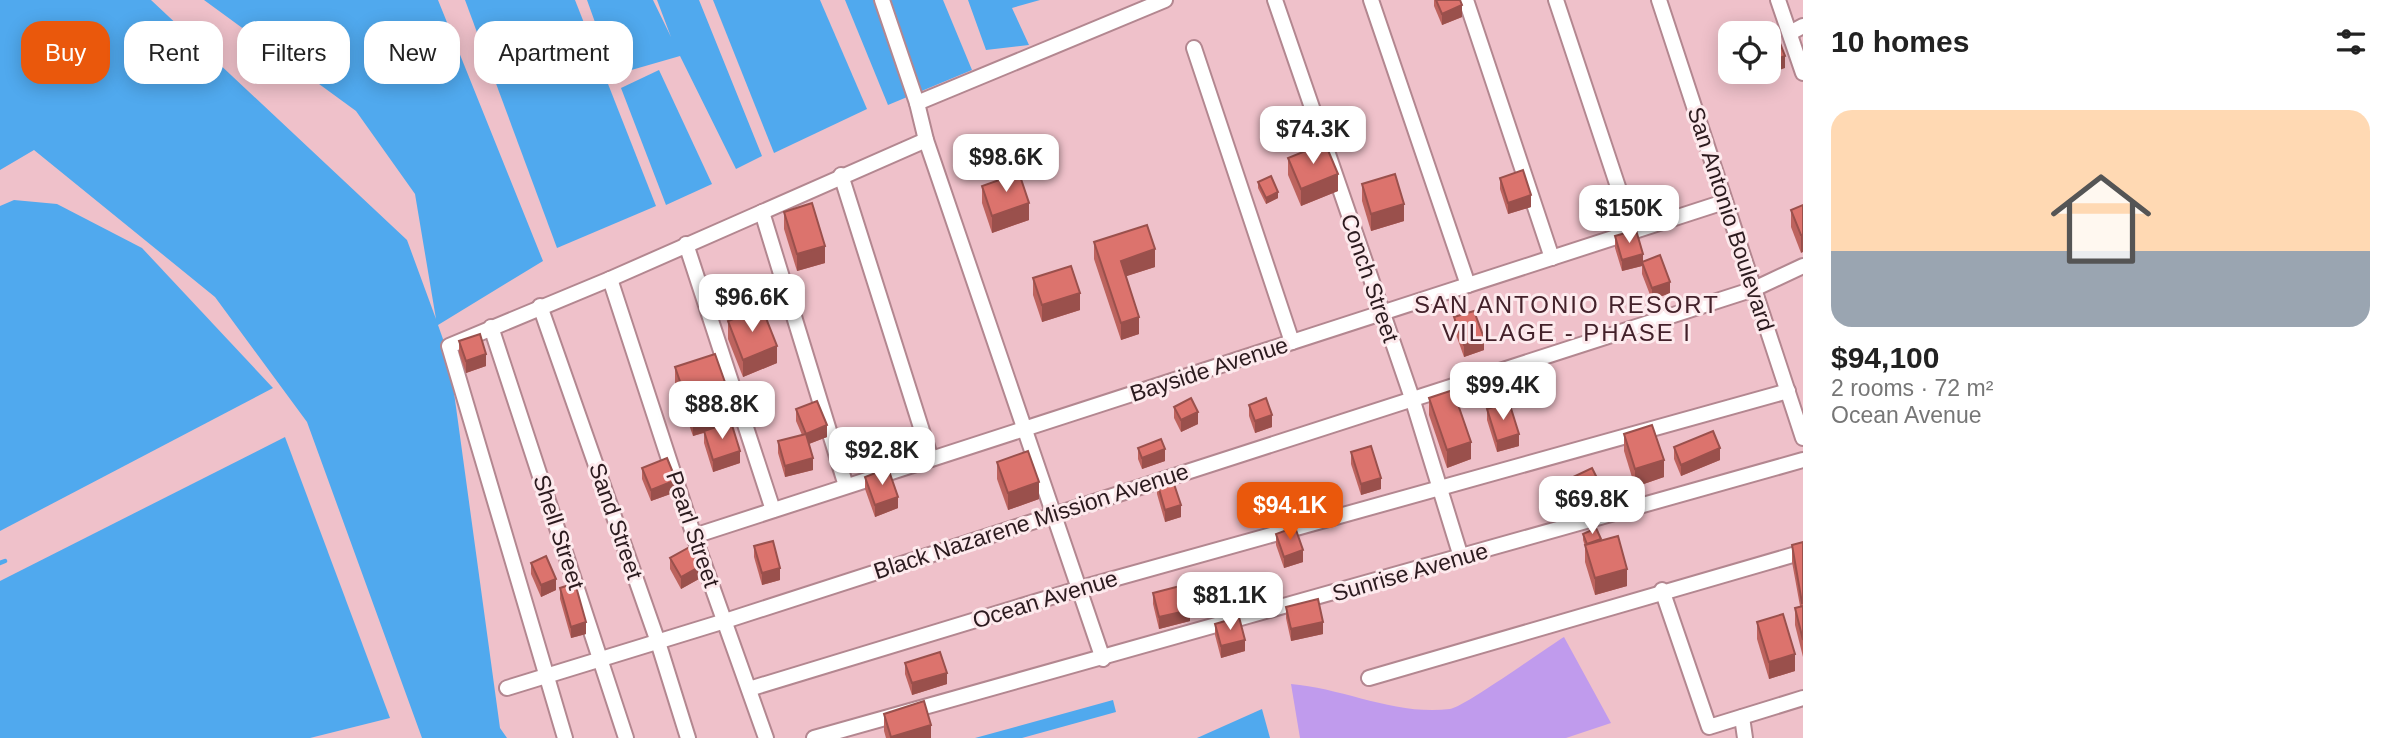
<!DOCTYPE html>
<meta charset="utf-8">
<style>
:root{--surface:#fff;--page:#f2f2f2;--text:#222;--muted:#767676;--line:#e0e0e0;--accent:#ea580c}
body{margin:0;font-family:Helvetica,sans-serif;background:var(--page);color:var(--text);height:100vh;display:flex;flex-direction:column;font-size:26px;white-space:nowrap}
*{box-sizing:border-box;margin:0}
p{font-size:23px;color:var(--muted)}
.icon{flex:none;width:38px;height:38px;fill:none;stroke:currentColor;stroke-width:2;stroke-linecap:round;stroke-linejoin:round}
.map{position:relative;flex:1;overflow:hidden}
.sheet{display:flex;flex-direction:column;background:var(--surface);width:595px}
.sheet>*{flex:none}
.top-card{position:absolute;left:21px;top:21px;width:665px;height:63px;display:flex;gap:14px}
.buttons{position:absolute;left:1718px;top:21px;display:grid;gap:14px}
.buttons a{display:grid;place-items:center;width:63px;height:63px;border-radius:14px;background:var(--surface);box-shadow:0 4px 18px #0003;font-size:35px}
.price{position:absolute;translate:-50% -60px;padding:0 16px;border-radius:14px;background:#fff;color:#222;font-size:23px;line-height:46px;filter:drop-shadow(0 2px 4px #0008)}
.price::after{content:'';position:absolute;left:50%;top:42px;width:21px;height:16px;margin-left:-10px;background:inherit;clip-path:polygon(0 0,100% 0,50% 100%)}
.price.active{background:var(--accent);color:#fff}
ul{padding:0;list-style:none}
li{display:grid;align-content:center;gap:14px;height:371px;padding:0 28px}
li+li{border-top:2px solid var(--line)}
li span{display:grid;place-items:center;height:217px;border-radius:21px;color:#555}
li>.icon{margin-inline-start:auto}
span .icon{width:126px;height:126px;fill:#fffc;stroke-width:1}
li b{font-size:30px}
h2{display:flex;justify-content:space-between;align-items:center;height:84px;padding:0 28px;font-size:30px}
.tag{padding:0 24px;border-radius:21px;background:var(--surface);box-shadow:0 4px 18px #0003;font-size:24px;line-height:63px}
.tag.active{background:var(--accent);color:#fff}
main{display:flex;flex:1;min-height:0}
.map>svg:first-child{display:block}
.green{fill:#c09bed}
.water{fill:#50a9ee}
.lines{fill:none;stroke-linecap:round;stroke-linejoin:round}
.stream{stroke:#50a9ee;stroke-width:4.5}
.minor-casing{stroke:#b38790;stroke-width:18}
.minor{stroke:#fff;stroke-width:14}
.wall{fill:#bd635e}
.shaded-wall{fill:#9a504c}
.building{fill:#dc736d;stroke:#9a504c;stroke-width:2}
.labels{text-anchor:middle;stroke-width:6;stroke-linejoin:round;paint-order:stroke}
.street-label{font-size:23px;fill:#2b1a1e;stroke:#fdeaed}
.neighbourhood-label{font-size:24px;letter-spacing:2px;fill:#43212a;stroke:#fdeaed}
</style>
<main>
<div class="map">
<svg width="1803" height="738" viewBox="0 0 1803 738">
<rect width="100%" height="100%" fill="#efc1ca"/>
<!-- green -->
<path class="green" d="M1564,637L1611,723L1566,738H1300L1291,684C1343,688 1396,716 1450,709C1463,708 1546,648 1564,637Z"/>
<!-- water -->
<g class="water">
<path d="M0,0H151L407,240L436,319L415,194L356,111L204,0H438L543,261L438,325L449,356L500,728L507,738H422L307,422L215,297L34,150L0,170Z"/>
<path d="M465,0H575L656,206L557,248Z"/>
<path d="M587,0H653L671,37L657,0H699L762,156L736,169L680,56L614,75Z"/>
<path d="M713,0H820L867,109L774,153Z"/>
<path d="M845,0H943L972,70L888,105Z"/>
<path d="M968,0H1040L1012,8L1029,45L986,50Z"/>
<path d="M659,70L712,184L666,205L621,88Z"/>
<path d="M14,200L57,204L142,248L273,388L0,531V206Z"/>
<path d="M285,437L390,718L310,738H0V581Z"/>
<path d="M1113,700L1116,712L1022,738H975Z"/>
<path d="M1262,709L1270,738H1197Z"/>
</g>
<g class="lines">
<!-- stream -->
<path class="stream" d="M0,563L5,561"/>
<!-- minor casing -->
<g class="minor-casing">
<g id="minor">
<path d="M882,0L917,103L926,140L1103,659"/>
<path d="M1275,0L1412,398L1461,557"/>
<path d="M1371,0L1468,285"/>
<path d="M1466,0L1552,258"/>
<path d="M1556,0L1633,232"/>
<path d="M1659,0L1803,438"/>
<path d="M1778,0L1803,73"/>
<path d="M1790,33L1803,26"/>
<path d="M1194,48L1292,342"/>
<path d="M917,103L1165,0"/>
<path d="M841,175L931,459"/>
<path d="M762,212L846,486"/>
<path d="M686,244L773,510"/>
<path d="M610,279L694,536L766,738"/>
<path d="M540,306L658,642L688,738"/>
<path d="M491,327L626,738"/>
<path d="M694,536L1724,202"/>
<path d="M1662,590L1709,727L1803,698"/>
<path d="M1369,678L1803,552"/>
<path d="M507,688L725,621L1754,289L1803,266"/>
<path d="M749,689L1081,588L1788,391"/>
<path d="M1742,717L1745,738"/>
<path d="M565,738L449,346L610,279L926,140"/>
<path d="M814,738L1803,460"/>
</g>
</g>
<!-- minor -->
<use href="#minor" class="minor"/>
</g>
<!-- wall -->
<g class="wall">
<path d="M1434,0H1460L1462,17L1442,25L1434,6Z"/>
<path d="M1288,158L1338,191L1301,206L1288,175Z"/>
<path d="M1500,178L1531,207L1508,214L1500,189Z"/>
<path d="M1258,182L1278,198L1266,204L1258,188Z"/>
<path d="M1362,184L1404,221L1371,231L1362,201Z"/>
<path d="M982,186L1029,220L992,233L982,203Z"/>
<path d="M1803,205L1801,253L1791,227V210Z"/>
<path d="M784,212L825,263L797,271L784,229Z"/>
<path d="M1615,236L1643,262L1670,293L1652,300L1642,274V266L1622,271L1615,248Z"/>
<path d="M1094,242L1155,267L1126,276L1139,334L1121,340L1094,259Z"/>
<path d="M1033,278L1080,310L1042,322L1033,295Z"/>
<path d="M1454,317L1484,350L1464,357L1454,329Z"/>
<path d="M728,321L777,363L743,377L728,339Z"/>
<path d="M459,341L486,366L466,373L459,353Z"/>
<path d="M675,367L733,423H732L740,463L713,472L704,443V433L693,436L675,385Z"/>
<path d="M1429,398L1471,459L1447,468L1429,415Z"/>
<path d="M1249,405L1272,427L1255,433L1249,416Z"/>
<path d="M1174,407L1198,424L1181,432L1174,418Z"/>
<path d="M796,409L827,437L809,444L813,470L785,477L778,453V441L802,435L796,421Z"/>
<path d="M1487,409L1519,446L1497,452L1487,420Z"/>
<path d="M1624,434L1664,477L1635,487L1624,451Z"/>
<path d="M1674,447L1720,460L1681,476L1674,459Z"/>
<path d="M1138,448L1165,461L1142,469L1138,459Z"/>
<path d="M1351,452L1381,489L1361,495L1351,464Z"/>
<path d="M997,462L1039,499L1008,510L997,479Z"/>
<path d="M642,468L676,492L651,501L642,479Z"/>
<path d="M865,477L898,508L875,517L865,489Z"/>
<path d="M1571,478L1603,502L1581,512L1571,489Z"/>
<path d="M1157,482L1181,517L1165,522L1157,494Z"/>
<path d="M1276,534L1303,562L1284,568L1276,545Z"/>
<path d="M1583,534L1601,540L1627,586L1595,595L1585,562V546L1583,540Z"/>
<path d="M1803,542V657L1795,625V608L1800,606L1792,562V545Z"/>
<path d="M754,546L780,580L762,585L754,557Z"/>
<path d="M670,558L706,575L681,589L670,569Z"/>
<path d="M531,563L556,590L541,597L531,574Z"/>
<path d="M560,588L586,634L571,638L560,599Z"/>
<path d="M1153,593L1190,621L1159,629L1153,604Z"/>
<path d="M1286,607L1323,634L1291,641L1286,618Z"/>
<path d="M1757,622L1795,671L1769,679L1757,639Z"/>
<path d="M1215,624L1245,651L1221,658L1215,635Z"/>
<path d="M905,663L947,684L912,695L905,674Z"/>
<path d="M884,714L931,738H886L884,731Z"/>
</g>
<!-- shaded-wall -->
<g class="shaded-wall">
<path d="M1462,5V17L1442,25V14Z"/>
<path d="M1785,56V68L1765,75V72H1769V62Z"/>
<path d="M1338,174V191L1301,206V189Z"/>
<path d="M1278,192V198L1266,204V198Z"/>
<path d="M1531,195V207L1508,214V203Z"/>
<path d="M1029,203V220L992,233V216Z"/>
<path d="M1404,204V221L1371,231V214Z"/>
<path d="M1801,235H1803V252L1801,253Z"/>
<path d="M825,246V263L797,271V254Z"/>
<path d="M1155,249V267L1121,278V261Z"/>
<path d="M1643,254V265L1642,262V266L1622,271V260Z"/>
<path d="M1670,282V293L1652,300V288Z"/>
<path d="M1080,293V310L1042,322V305Z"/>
<path d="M1139,317V334L1121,340V323Z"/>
<path d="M1484,338V350L1464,357V345Z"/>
<path d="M777,346V363L743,377V360Z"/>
<path d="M486,354V366L466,373V361Z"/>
<path d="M733,405V423L693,436V419Z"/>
<path d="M1198,412V424L1181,432V420Z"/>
<path d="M1272,415V427L1255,433V421Z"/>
<path d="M827,425V437L806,445V434Z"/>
<path d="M1519,434V446L1497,452V441Z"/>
<path d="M1471,442V459L1447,468V450Z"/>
<path d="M1720,448V460L1681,476V465Z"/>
<path d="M1165,449V461L1142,469V458Z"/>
<path d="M740,451V463L713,472V460Z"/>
<path d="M813,458V470L785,477V466Z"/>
<path d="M1664,460V477L1635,487V469Z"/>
<path d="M1381,478V489L1361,495V484Z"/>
<path d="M676,480V492L651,501V490Z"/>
<path d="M1039,482V499L1008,510V493Z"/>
<path d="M1603,490V502L1581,512V500Z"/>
<path d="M898,497V508L875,517V505Z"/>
<path d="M1181,505V517L1165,522V510Z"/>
<path d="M1303,550V562L1284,568V557Z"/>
<path d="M706,563V575L681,589V577Z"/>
<path d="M780,568V580L762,585V573Z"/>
<path d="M1627,569V586L1595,595V578Z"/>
<path d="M556,579V590L541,597V585Z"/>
<path d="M1190,610V621L1159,629V617Z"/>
<path d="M586,622V634L571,638V627Z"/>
<path d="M1323,622V634L1291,641V629Z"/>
<path d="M1245,640V651L1221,658V646Z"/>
<path d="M1795,654V671L1769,679V662Z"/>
<path d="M947,673V684L912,695V683Z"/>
<path d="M931,725V738H891V737Z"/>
</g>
<!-- building -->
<g class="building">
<path d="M1436,0H1460L1462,5L1442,14Z"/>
<path d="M1772,23L1785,56L1769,62V33H1753L1752,31Z"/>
<path d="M1325,143L1338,174L1301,189L1288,158Z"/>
<path d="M1523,170L1531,195L1508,203L1500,178Z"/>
<path d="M1019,173L1029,203L992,216L982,186Z"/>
<path d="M1395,174L1404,204L1371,214L1362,184Z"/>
<path d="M1271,176L1278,192L1266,198L1258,182Z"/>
<path d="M812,203L825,246L797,254L784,212Z"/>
<path d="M1803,205V235H1801L1791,210Z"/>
<path d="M1147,225L1155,249L1121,261L1139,317L1121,323L1094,242Z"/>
<path d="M1636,230L1643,254L1622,260L1615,236Z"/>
<path d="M1660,255L1670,282L1652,288L1642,262Z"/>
<path d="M1071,266L1080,293L1042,305L1033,278Z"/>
<path d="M762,308L777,346L743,360L728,321Z"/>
<path d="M1474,311L1484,338L1464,345L1454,317Z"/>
<path d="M480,334L486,354L466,361L459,341Z"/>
<path d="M715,354L733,405L693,419L675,367Z"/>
<path d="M1453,390L1471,442L1447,450L1429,398Z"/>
<path d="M1191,398L1198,412L1181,420L1174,407Z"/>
<path d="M1266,398L1272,415L1255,421L1249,405Z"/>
<path d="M817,401L827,425L806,434L796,409Z"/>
<path d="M1509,402L1519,434L1497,441L1487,409Z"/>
<path d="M731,422L740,451L713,460L704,431Z"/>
<path d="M1652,425L1664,460L1635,469L1624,434Z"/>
<path d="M1713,431L1720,448L1681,465L1674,447Z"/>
<path d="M806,434L813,458L785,466L778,441Z"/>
<path d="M1161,439L1165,449L1142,458L1138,448Z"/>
<path d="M1371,446L1381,478L1361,484L1351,452Z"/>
<path d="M1028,451L1039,482L1008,493L997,462Z"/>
<path d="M667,458L676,480L651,490L642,468Z"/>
<path d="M888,468L898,497L875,505L865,477Z"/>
<path d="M1592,468L1603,490L1581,500L1571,478Z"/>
<path d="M1172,478L1181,505L1165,510L1157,482Z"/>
<path d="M1295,527L1303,550L1284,557L1276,534Z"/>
<path d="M1596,528L1601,539L1587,544L1583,534Z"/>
<path d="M1618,536L1627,569L1595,578L1585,545Z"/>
<path d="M773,541L780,568L762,573L754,546Z"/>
<path d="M1803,542V603H1802L1792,545Z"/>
<path d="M695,544L706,563L681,577L670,558Z"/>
<path d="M546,556L556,579L541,585L531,563Z"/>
<path d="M575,583L586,622L571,627L560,588Z"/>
<path d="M1184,585L1190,610L1159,617L1153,593Z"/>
<path d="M1318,599L1323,622L1291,629L1286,607Z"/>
<path d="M1803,606V640L1795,608Z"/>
<path d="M1783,614L1795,654L1769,662L1757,622Z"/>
<path d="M1239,617L1245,640L1221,646L1215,624Z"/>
<path d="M940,652L947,673L912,683L905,663Z"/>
<path d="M924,701L931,725L891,737L884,714Z"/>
</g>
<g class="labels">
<!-- street labels -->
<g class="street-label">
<text transform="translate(1731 219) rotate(72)" y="8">San Antonio Boulevard</text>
<text transform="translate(1370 278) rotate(71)" y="8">Conch Street</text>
<text transform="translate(1209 369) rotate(-18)" y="8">Bayside Avenue</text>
<text transform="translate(616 521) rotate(71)" y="8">Sand Street</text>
<text transform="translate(1031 521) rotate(-18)" y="8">Black Nazarene Mission Avenue</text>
<text transform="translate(693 529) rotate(71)" y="8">Pearl Street</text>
<text transform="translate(559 532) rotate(72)" y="8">Shell Street</text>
<text transform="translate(1410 572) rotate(-16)" y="8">Sunrise Avenue</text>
<text transform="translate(1045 599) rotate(-17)" y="8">Ocean Avenue</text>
</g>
<!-- neighbourhood labels -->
<g class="neighbourhood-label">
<text x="1567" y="313">SAN ANTONIO RESORT<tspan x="1567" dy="28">VILLAGE - PHASE I</tspan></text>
</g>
</g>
</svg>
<div class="buttons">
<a><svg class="icon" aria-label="locate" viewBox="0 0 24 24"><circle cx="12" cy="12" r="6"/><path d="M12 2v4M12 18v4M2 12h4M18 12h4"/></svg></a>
</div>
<b class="price" style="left:1313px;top:166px">$74.3K</b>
<b class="price" style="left:1006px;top:194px">$98.6K</b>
<b class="price" style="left:1629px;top:245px">$150K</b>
<b class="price" style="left:752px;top:334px">$96.6K</b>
<b class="price" style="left:1503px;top:422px">$99.4K</b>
<b class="price" style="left:722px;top:441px">$88.8K</b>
<b class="price" style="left:882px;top:487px">$92.8K</b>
<b class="price" style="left:1592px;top:536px">$69.8K</b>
<b class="price active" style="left:1290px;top:542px">$94.1K</b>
<b class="price" style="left:1230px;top:632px">$81.1K</b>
<div class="top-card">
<a class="tag active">Buy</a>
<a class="tag">Rent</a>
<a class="tag">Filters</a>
<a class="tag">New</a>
<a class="tag">Apartment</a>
</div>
</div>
<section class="sheet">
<h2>10 homes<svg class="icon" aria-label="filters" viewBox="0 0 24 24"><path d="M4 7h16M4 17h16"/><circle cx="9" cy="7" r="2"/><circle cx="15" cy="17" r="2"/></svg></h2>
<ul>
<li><span style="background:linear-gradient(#ffd9b3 65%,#9aa5b1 0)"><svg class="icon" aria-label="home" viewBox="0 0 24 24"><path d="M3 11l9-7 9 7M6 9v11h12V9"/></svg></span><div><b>$94,100</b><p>2 rooms · 72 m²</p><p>Ocean Avenue</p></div></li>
</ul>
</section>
</main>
